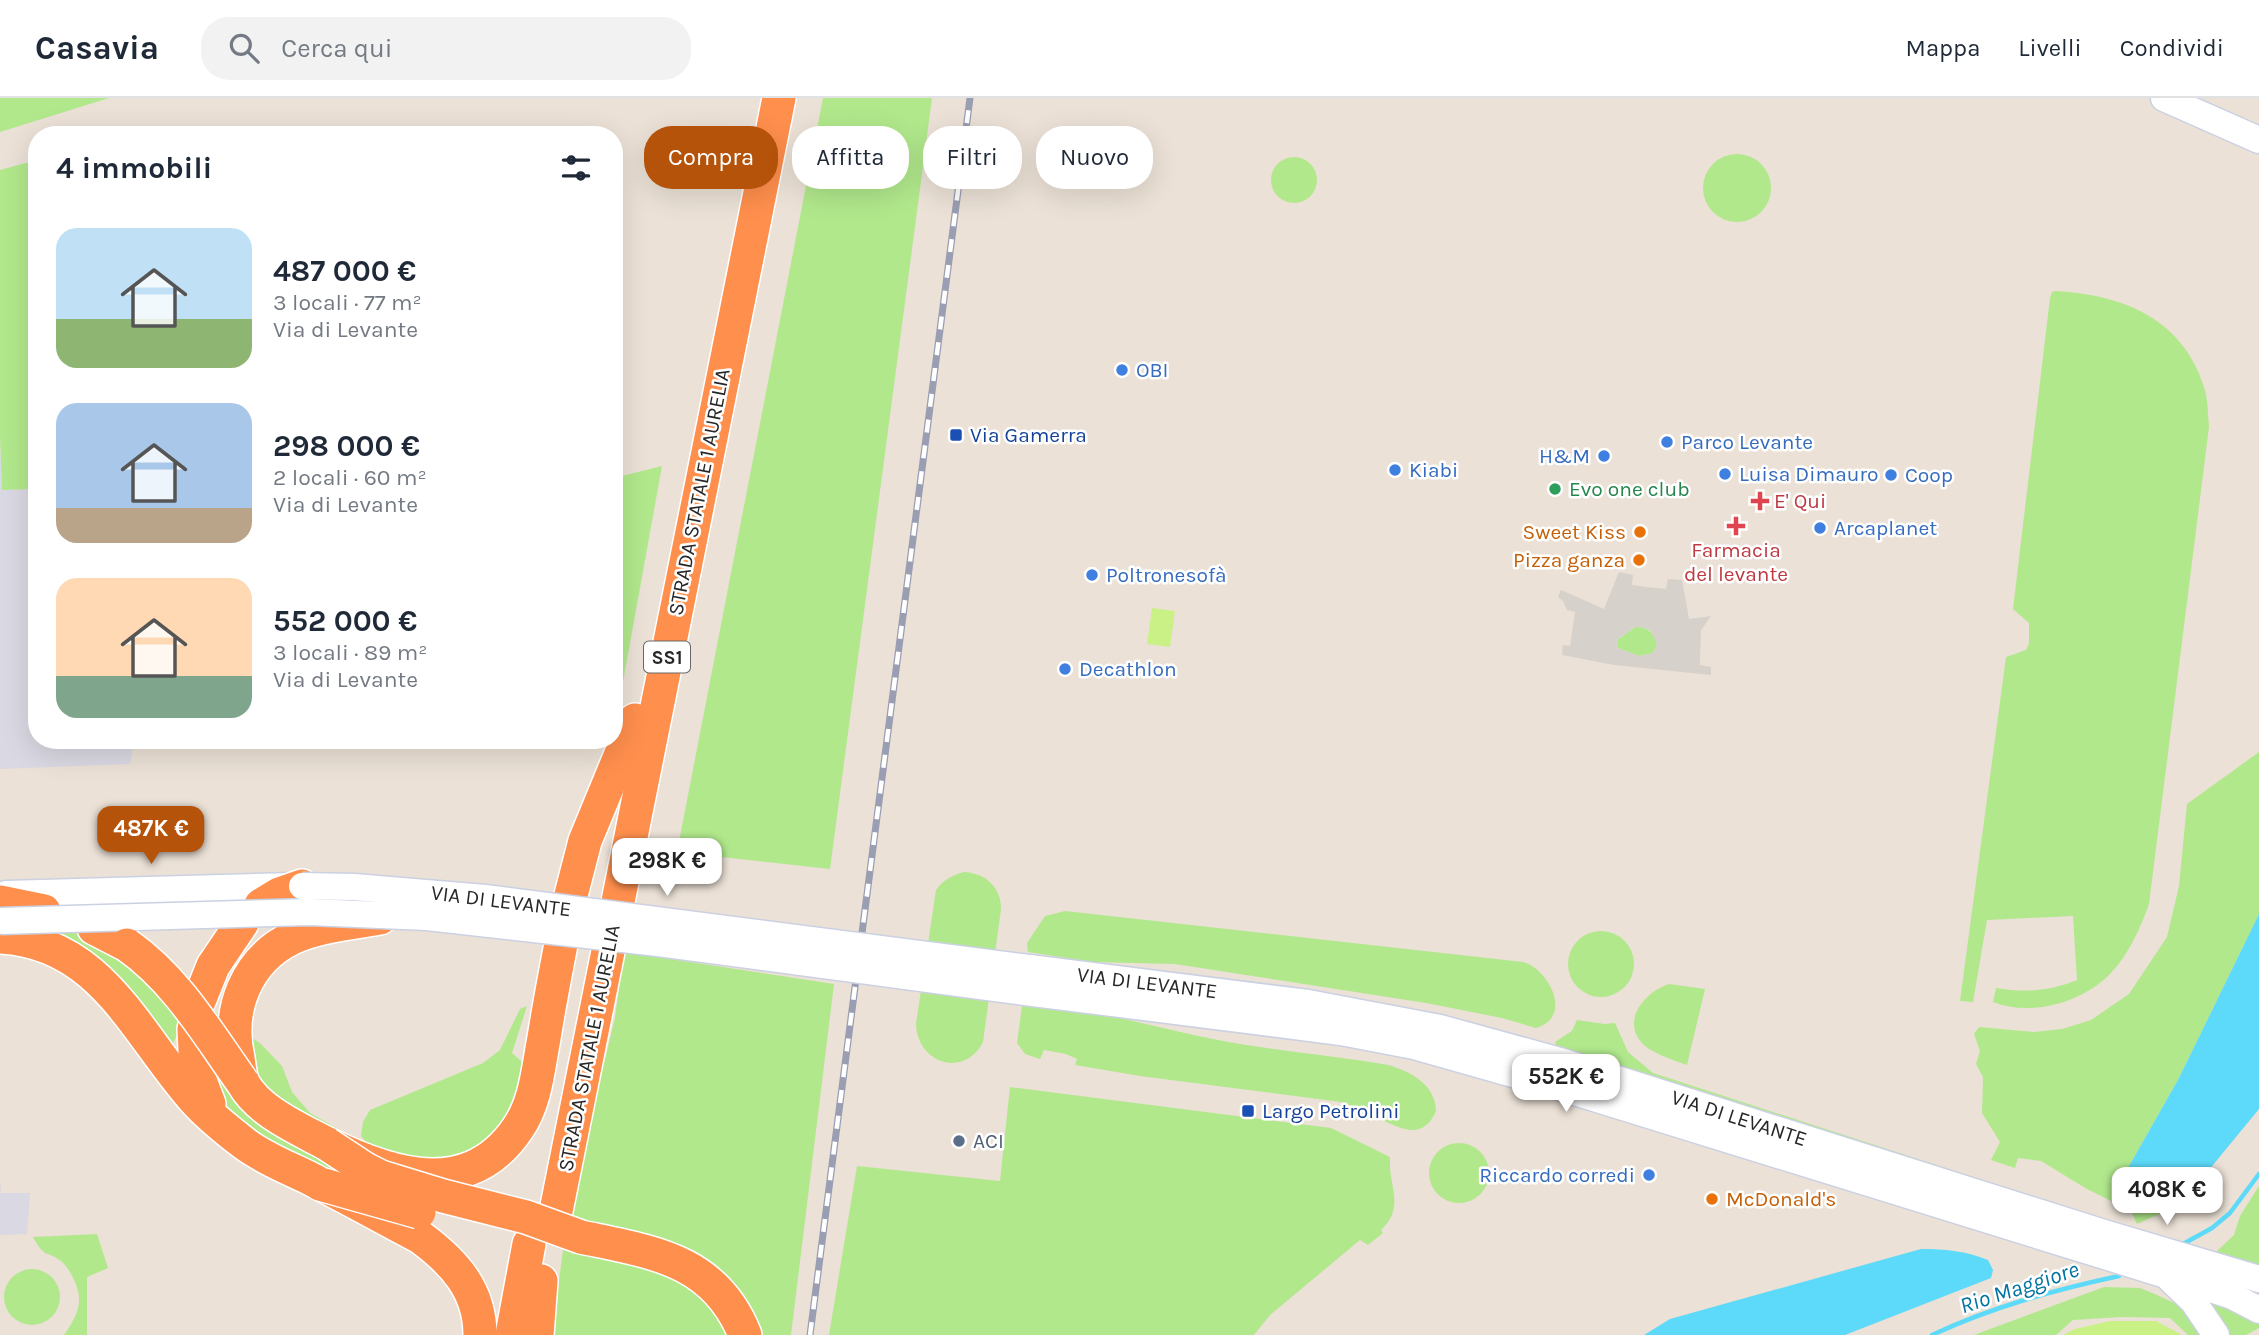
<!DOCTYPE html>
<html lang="it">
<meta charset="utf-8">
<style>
:root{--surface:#fff;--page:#f2f2f3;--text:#1f2937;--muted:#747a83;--line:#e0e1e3;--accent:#b45309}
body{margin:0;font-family:Karla,sans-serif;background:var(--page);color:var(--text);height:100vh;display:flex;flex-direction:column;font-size:26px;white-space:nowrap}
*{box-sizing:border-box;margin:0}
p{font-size:23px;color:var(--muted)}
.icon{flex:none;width:38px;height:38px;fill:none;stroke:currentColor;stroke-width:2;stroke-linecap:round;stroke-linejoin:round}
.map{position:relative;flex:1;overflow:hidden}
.details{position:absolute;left:28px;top:28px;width:595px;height:623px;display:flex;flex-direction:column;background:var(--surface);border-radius:28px;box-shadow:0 7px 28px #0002}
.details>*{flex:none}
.top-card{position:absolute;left:644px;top:28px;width:665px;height:63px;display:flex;gap:14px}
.price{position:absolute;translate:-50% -60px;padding:0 16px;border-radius:14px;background:#fff;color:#222;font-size:23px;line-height:46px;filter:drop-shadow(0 2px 4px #0008)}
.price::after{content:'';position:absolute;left:50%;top:42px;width:21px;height:16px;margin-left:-10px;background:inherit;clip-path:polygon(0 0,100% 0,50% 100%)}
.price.current{background:var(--accent);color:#fff}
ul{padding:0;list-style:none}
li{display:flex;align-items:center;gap:21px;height:175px;padding:0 28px}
li span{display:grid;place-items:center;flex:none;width:196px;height:140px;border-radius:21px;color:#555}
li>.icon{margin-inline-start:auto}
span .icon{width:84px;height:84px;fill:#fffc;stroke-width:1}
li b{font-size:30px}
h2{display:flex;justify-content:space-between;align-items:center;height:84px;padding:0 28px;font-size:30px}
.chip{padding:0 24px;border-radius:28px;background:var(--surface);box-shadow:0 7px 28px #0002;font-size:24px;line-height:63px}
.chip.current{background:var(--accent);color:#fff}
header{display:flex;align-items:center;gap:42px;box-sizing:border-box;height:98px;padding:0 35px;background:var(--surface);border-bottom:2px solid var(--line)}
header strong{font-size:33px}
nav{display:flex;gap:38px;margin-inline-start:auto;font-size:24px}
.search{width:490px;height:63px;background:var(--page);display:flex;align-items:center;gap:18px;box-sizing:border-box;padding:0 24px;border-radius:28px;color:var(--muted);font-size:26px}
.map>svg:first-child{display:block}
.industrial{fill:#dad8e2}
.green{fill:#b1e88c}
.pitch{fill:#caf186}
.plaza{fill:#d6d1ca;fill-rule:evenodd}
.water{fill:#5ddaf9}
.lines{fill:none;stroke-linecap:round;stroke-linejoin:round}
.stream{stroke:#5ddaf9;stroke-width:4.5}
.secondary-casing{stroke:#cbd1e2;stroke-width:29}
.highway-casing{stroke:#fff;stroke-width:36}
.secondary{stroke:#fff;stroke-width:26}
.highway{stroke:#ff8f4d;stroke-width:33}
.rail-casing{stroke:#999eb3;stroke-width:7}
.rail{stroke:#fff;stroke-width:4.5;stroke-dasharray:13;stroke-linecap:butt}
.secondary-bridge-casing{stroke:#cbd1e2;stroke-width:29;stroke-linecap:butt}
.highway-bridge-casing{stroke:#fff;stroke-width:36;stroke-linecap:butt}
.secondary-bridge{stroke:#fff;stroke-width:26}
.highway-bridge{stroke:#ff8f4d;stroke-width:33}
.shop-dot{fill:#3f7fe0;stroke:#fff;stroke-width:2.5}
.transit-dot{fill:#1a4fb4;stroke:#fff;stroke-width:2.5}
.leisure-dot{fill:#2e9e5b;stroke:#fff;stroke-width:2.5}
.health-dot{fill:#e0444e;stroke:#fff;stroke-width:2.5}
.food-dot{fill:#e8710a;stroke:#fff;stroke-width:2.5}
.service-dot{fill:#5c6f8a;stroke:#fff;stroke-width:2.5}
.labels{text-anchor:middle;stroke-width:5;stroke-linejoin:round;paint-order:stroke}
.shield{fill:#fff;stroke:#686868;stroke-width:2}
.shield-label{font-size:19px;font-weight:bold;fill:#272727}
.shop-label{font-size:21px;fill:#366cbe;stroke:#fff;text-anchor:start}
.transit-label{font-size:21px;fill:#164399;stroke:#fff;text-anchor:start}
.leisure-label{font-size:21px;fill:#27864d;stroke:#fff;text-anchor:start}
.street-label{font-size:21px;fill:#272727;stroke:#fff}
.health-label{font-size:21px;fill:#be3a42;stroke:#fff;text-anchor:start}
.food-label{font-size:21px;fill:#c56008;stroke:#fff;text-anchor:end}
.service-label{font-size:21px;fill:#4e5e75;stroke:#fff;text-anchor:start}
.water-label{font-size:23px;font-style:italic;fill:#0173a0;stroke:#fff}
</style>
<header>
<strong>Casavia</strong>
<div class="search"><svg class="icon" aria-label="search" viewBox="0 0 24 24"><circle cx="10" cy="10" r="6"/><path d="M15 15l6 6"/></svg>Cerca qui</div>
<nav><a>Mappa</a><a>Livelli</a><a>Condividi</a></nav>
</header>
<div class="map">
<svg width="2259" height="1237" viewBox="0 0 2259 1237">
<rect width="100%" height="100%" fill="#ebe1d6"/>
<!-- industrial -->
<g class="industrial">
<path d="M0,337L2,392L37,391V642H134L130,666L0,671Z"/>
<path d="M0,1082L1,1095H30L27,1136L0,1137Z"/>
</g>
<!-- green -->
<g class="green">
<path d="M0,0H109L0,34Z"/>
<path d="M823,0H932L830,771L677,754Z"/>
<circle cx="1737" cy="90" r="34"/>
<circle cx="1294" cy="82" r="23"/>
<path d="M37,62V391L2,392L0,337V72Z"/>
<path d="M2056,193C2124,197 2184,221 2205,292C2208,304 2208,317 2209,329L2149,806C2140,831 2128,858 2109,877C2081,905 2030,919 1993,904L1996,890C2025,895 2050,893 2077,882L2073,818L1987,822L1973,904L1960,903L2006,559L2026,552L2029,545V525L2013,511L2050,200L2052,194Z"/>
<path d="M662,368L615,628H614V380Z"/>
<path d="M1635,529C1647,528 1654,534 1657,546L1653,555L1639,558L1618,550L1617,542Z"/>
<path d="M2259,654V816L2179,980L2128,1070C2134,1092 2155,1095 2168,1112L2137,1126L2131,1113L2087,1091L2041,1063L2018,1060L2015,1070L1991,1062L2000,1044L1982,1015L1983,979L1976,966L1980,953L1974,936L1979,929L2034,934L2062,931L2091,922L2129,896L2167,839L2179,788L2187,706Z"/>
<path d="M964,774C985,775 1001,789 1001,811L983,944C964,981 917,965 916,926L936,792C943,782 952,777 964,774Z"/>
<path d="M1065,813L1523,864C1547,870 1575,918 1536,930L1502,920L1426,905L1175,866L1092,864L1028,854L1027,845L1045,818Z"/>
<path d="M76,830L113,848L180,912L178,935L171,949L37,833Z"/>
<circle cx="1601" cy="866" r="33"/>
<path d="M624,854L834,886L791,1237H761L760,1231L567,1119L615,920Z"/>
<path d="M1669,886L1705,891L1687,967C1676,963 1649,954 1642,945C1621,922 1645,894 1669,886Z"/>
<path d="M1023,901C1089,910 1152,929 1218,942C1274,953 1332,957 1388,967C1410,973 1436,987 1436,1013C1422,1046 1395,1028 1373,1017C1363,1012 1352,1008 1341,1004L1140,978L1075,967L1077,961L1066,956L1044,952L1040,961L1025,956L1017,945Z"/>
<path d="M527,908L512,955L529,970L510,1026L460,1066L374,1054L361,1038L363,1024L370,1012L483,965L500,952L520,911Z"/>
<path d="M208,909L261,946L282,968L292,994L310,1015L352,1039L381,1096L257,1038L230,1016L210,991Z"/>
<path d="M1577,922L1605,926L1615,925L1628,954L1653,975L2041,1101L2047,1109L1556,950L1555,944L1572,933Z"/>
<path d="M1010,989L1331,1030L1390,1059C1388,1089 1406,1108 1381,1132L1383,1135L1368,1147L1360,1142L1270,1217L1254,1237H829L857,1068L1000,1083Z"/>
<circle cx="1459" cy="1075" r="30"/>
<path d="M2259,1088V1173L2211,1156L2216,1154L2234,1137L2240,1118Z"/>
<path d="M97,1136L108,1170L87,1179V1237H64C71,1227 79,1215 79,1202C80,1191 70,1170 61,1163C45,1151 46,1162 33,1139Z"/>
<path d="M563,1152C632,1164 694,1168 730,1237H552Z"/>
<circle cx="32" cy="1199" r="28"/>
<path d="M2104,1189L2140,1190L2157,1197L2187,1211L2203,1237H2188L2170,1220L2121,1219L2073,1222L2056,1237H1974Z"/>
<path d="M2196,1199L2259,1221V1230L2246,1237H2223Z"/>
</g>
<!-- pitch -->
<g class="pitch">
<path d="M1152,510L1175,513L1170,549L1147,546Z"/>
<path d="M2110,1223H2156L2182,1237H2063L2075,1231Z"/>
</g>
<!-- plaza -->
<path class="plaza" d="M1619,474L1633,477L1632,487L1646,489L1666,491L1668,481L1682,482L1689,521L1711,518L1701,532L1700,563V567L1711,569V577L1614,567L1562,557L1563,547L1570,548L1575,514L1567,512L1563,503L1558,499L1561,492L1604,511ZM1635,529L1646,530L1651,533L1657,546L1653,555L1639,558L1618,550L1617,542L1619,540Z"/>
<!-- water -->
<g class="water">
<path d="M2259,816V1011L2208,1073L2184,1094L2159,1100L2144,1094L2131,1080L2128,1070L2179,980Z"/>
<path d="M1921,1151C1945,1151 1966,1153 1988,1162L1993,1172L1991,1180L1845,1237H1644L1670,1221Z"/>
</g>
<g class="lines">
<!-- stream -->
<g class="stream">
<path d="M2183,1146L2212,1130L2230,1115L2259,1076"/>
<path d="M1932,1237C1992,1209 2054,1192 2119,1178"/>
</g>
<!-- secondary casing -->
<g class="secondary-casing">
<g id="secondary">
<path d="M2164,0L2259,42"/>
<path d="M6,796L293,788"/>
<path d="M1029,870L1308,905L1440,930L1560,963L2104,1135L2259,1181"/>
<path d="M1025,894L1341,934L1414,948L1552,987L2208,1190L2232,1198L2259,1212"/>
<path d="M2170,1181L2193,1203L2216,1237"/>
</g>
</g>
<!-- highway casing -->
<g class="highway-casing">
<g id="highway">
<path d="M570,801L585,743L635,622"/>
<path d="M0,804L44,813"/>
<path d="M261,807L279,796L302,788"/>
<path d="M380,820C351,825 319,828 292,840C246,862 227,912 238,960C239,967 240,978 243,985C256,1009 287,1025 310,1037C376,1072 465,1109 518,1030C536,1004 538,971 544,940C549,908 555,877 561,846"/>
<path d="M94,830L127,847"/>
<path d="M0,839C101,844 135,934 193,1000C207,1016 228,1033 245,1046C265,1061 289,1070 311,1081C348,1100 384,1120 420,1139C454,1164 480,1192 480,1237"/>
<path d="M199,903L213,868L242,825"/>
<path d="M194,931L196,972L209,1006"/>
<path d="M555,1118L779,0"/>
<path d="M581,1139C652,1154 715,1161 745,1237"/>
<path d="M512,1237L529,1146"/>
<path d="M537,1237L541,1183"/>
</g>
</g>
<!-- secondary -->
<use href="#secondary" class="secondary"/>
<!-- highway -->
<use href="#highway" class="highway"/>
<!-- rail casing -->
<g class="rail-casing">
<path id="rail" d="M810,1237L970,0"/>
</g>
<!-- rail -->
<use href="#rail" class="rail"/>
<!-- secondary-bridge casing -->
<g class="secondary-bridge-casing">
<g id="secondary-bridge">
<path d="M302,788L354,789L485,800L1029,870"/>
<path d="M0,823L309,814L427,819L658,845L1025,894"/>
</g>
</g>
<!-- highway-bridge casing -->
<g class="highway-bridge-casing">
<g id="highway-bridge">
<path d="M127,847C177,882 208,936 243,985"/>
<path d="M327,1046L365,1071L381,1079L443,1098L526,1119L581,1139"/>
<path d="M320,1086L419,1114"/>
</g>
</g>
<!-- secondary-bridge -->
<use href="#secondary-bridge" class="secondary-bridge"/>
<!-- highway-bridge -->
<use href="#highway-bridge" class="highway-bridge"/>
</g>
<!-- markers -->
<g class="shop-dot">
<circle cx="1122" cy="272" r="7"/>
<circle cx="1667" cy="344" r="7"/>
<circle cx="1604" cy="358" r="7"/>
<circle cx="1395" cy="372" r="7"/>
<circle cx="1725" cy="376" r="7"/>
<circle cx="1891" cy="377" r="7"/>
<circle cx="1820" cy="430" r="7"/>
<circle cx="1092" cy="477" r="7"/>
<circle cx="1065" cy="571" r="7"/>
<circle cx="1649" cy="1077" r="7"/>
</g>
<g class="transit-dot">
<rect x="949" y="330" width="14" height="14" rx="3.5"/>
<rect x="1241" y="1006" width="14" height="14" rx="3.5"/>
</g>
<circle class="leisure-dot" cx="1555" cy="391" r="7"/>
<g class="health-dot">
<path d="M1756.5 392.5h7v7h7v7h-7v7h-7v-7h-7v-7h7z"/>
<path d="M1732.5 417.5h7v7h7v7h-7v7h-7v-7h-7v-7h7z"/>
</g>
<g class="food-dot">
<circle cx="1640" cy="434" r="7"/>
<circle cx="1639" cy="462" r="7"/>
<circle cx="1712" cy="1101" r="7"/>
</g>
<circle class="service-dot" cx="959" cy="1043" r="7"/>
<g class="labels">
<!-- shield labels -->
<rect class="shield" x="644" y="543.5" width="46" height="31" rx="5"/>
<g class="shield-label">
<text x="667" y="566">SS1</text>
</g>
<!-- shop labels -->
<g class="shop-label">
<text x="1136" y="279">OBI</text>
<text x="1681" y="351">Parco Levante</text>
<text x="1590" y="365" text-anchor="end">H&amp;M</text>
<text x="1409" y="379">Kiabi</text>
<text x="1739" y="383">Luisa Dimauro</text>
<text x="1905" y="384">Coop</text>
<text x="1834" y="437">Arcaplanet</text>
<text x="1106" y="484">Poltronesofà</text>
<text x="1079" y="578">Decathlon</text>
<text x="1635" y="1084" text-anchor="end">Riccardo corredi</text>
</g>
<!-- transit labels -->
<g class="transit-label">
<text x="970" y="344">Via Gamerra</text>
<text x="1262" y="1020">Largo Petrolini</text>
</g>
<!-- leisure labels -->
<g class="leisure-label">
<text x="1569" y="398">Evo one club</text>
</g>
<!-- street labels -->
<g class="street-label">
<text transform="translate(699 394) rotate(-79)" y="7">STRADA STATALE 1 AURELIA</text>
<text transform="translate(501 803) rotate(7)" y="7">VIA DI LEVANTE</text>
<text transform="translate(1147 885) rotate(7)" y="7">VIA DI LEVANTE</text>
<text transform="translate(589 950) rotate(-79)" y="7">STRADA STATALE 1 AURELIA</text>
<text transform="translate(1739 1020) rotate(18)" y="7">VIA DI LEVANTE</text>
</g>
<!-- health labels -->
<g class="health-label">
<text x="1774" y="410">E' Qui</text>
<text x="1736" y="459" text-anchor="middle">Farmacia<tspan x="1736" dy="24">del levante</tspan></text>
</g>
<!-- food labels -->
<g class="food-label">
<text x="1626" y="441">Sweet Kiss</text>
<text x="1625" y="469">Pizza ganza</text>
<text x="1726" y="1108" text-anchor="start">McDonald's</text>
</g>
<!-- service labels -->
<g class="service-label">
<text x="973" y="1050">ACI</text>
</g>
<!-- water labels -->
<g class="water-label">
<text transform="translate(2019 1189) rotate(-18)" y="8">Rio Maggiore</text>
</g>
</g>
</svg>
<b class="price current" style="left:151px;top:768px">487K €</b>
<b class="price" style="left:667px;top:800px">298K €</b>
<b class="price" style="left:1566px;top:1016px">552K €</b>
<b class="price" style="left:2167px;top:1129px">408K €</b>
<div class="top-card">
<a class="chip current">Compra</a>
<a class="chip">Affitta</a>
<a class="chip">Filtri</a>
<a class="chip">Nuovo</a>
</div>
<section class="details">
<h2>4 immobili<svg class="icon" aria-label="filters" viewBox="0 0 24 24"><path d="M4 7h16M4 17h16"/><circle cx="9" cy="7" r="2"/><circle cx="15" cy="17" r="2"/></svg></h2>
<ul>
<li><span style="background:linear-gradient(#bfe0f5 65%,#8fb573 0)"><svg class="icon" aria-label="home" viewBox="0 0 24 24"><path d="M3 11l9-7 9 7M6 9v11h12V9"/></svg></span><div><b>487 000 €</b><p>3 locali · 77 m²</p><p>Via di Levante</p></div></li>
<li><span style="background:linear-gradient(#a9c7e8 75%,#b9a48a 0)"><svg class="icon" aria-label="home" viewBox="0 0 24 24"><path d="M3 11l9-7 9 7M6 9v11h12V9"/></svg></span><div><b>298 000 €</b><p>2 locali · 60 m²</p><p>Via di Levante</p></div></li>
<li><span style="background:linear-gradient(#ffd9b3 70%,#7fa58c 0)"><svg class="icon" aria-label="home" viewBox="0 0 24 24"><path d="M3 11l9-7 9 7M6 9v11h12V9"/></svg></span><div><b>552 000 €</b><p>3 locali · 89 m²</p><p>Via di Levante</p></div></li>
</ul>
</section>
</div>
